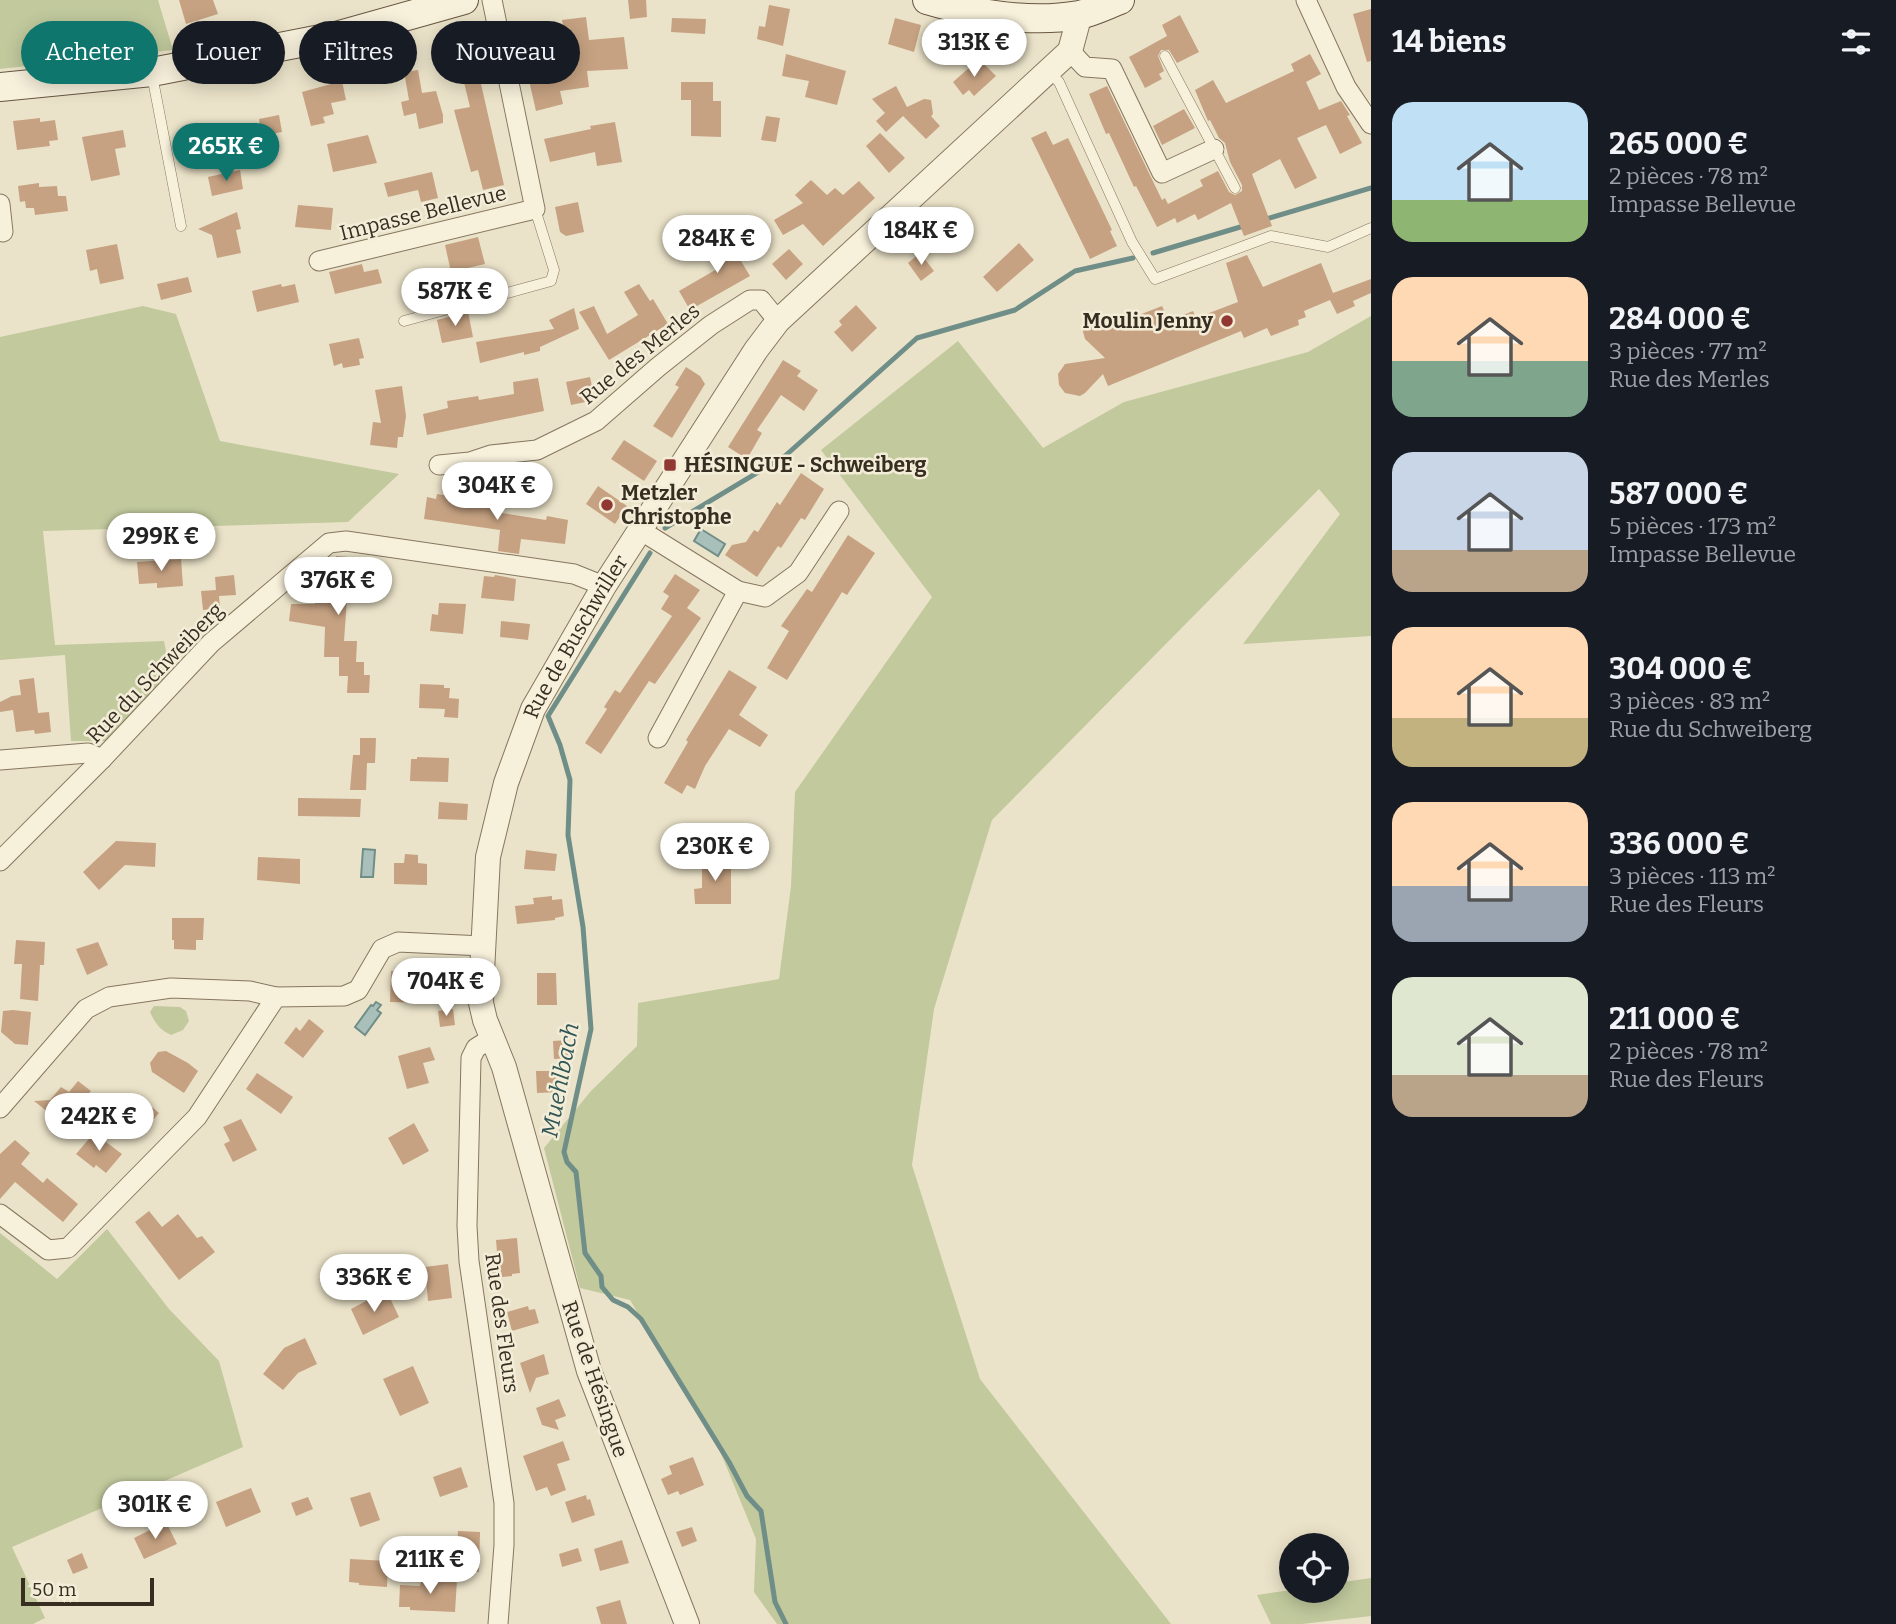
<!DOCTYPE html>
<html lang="fr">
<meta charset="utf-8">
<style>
:root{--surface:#171b24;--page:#242831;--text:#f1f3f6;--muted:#9ea1a6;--accent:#0f766e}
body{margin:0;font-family:Bitter,serif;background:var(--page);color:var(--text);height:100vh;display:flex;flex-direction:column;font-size:26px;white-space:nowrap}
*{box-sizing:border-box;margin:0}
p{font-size:23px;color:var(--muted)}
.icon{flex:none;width:38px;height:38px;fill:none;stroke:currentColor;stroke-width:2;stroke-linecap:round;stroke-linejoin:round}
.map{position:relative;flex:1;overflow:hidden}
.panel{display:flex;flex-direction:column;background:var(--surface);width:525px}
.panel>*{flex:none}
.banner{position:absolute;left:21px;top:21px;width:665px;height:63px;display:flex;gap:14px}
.controls{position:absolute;left:1279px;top:1533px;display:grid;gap:14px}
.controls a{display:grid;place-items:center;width:70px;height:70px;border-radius:50%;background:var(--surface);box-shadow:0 4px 18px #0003;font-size:35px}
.scale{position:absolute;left:21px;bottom:18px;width:133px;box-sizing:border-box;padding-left:7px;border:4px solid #382d21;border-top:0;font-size:19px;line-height:24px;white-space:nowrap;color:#382d21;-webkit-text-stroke:5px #f3edd8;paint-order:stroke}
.price{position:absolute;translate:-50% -60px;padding:0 16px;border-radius:24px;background:#fff;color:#222;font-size:23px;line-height:46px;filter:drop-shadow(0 2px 4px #0008)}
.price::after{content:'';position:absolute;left:50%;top:42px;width:21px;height:16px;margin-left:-10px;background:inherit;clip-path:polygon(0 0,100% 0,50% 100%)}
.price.active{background:var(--accent);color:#fff}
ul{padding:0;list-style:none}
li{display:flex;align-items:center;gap:21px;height:175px;padding:0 21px}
li span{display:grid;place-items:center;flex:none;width:196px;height:140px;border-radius:21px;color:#555}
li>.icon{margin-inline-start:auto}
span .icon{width:84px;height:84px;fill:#fffc;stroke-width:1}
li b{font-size:30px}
h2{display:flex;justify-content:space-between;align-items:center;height:84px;padding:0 21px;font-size:30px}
.tag{padding:0 24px;border-radius:32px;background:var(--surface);box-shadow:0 4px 18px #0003;font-size:24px;line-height:63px}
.tag.active{background:var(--accent);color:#fff}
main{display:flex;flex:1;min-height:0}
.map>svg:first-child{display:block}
.green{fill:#c1c99d}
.water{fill:#a9c0ba;stroke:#708e88;stroke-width:2}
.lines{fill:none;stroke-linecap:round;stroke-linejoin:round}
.stream{stroke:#708e88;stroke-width:5}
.building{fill:#c6a282}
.service-casing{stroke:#86765f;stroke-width:11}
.minor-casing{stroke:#86765f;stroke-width:21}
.tertiary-casing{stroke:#86765f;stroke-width:26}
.secondary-casing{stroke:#685742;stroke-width:30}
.service{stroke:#f7f0db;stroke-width:10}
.minor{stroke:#f7f0db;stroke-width:19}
.tertiary{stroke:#f7f0db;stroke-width:24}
.secondary{stroke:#f7f0db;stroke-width:28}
.poi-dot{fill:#913833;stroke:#f3edd8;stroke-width:2.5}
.labels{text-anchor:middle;stroke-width:5;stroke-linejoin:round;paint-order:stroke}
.street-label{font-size:21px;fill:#382d21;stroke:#f3edd8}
.poi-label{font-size:21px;font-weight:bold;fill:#382d21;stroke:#f3edd8;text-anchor:start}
.water-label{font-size:23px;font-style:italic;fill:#325656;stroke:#f3edd8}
</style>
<main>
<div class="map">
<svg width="1371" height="1624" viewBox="0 0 1371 1624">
<rect width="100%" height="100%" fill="#ebe3c9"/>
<!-- green -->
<g class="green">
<path d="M0,0H158L173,50L0,69Z"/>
<path d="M143,306L176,314L220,441L399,474L348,522L43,531L55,645L164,641L171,677L116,741H71L65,655L0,660V337Z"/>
<path d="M1371,316V636L1243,644L1340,514L1319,489L992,820L934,1009L912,1165L980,1379L1171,1624H777L754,1592L756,1539L720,1451L630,1300L580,1288L544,1148L591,1091L637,1046L638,1003L779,979L791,886L795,792L932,597L821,450L958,341L1043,448L1124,402L1308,352Z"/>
<path d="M154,1006L180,1007L186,1011L189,1021L183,1030L171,1035C160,1030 155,1023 150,1012Z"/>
<path d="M107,1229L169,1309L219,1361L243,1447L12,1547L45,1618L33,1624H0V1233L57,1279Z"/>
<path d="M1371,1578V1616L1302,1624H1271L1257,1595L1291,1590L1337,1591V1583Z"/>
</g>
<!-- water -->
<g class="water">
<path d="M701,529L725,544L718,556L694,541Z"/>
<path d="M363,849L375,850L373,877H361Z"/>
<path d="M376,1002L381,1005L377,1010L381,1013L365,1035L355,1027L371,1005L373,1006Z"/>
</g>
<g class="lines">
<!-- stream -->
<g class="stream">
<path d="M1263,220L1371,188"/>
<path d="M1153,253L1247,225"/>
<path d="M665,528L785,456L917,338L1015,310L1075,271L1133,258"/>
<path d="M650,553L548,716L560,745L570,780L568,835L583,927L591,1029L564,1152L567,1162L576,1172L585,1253L601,1276L602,1287L613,1300L628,1307L641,1319L729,1462L747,1496L761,1511L775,1602L786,1624"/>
</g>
</g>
<!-- building -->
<g class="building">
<path d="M179,0H213L218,14L186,24Z"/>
<path d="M628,0H646L647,17L630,19Z"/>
<path d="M769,5L790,9L783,46L757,39L759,26L765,27Z"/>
<path d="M1371,9V61L1367,62L1353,14Z"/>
<path d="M1180,15L1199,52L1177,63L1169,50H1161L1158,56L1164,71L1159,74L1162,79L1145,88L1129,57L1167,36L1162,25Z"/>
<path d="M586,17L589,40L624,37L628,69L587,71L589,87L560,91L563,104L536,111L528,76L570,67L562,20Z"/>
<path d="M672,18L706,19L705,34L671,32Z"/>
<path d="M895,18L921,25L914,52L888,44Z"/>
<path d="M474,36L484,66H482L486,83L481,84L504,185L483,190L478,170L471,172L454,110L470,107L454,41Z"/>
<path d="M786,54L846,71L837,105L805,97L809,81L782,76Z"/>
<path d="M1310,54L1321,74L1306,82L1319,110L1341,101L1350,115L1347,116L1362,143L1340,154L1326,125L1297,138L1317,178L1295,189L1280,159L1252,174L1272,226L1244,236L1231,203L1198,220L1195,214L1177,223L1175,218L1157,227L1136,186L1134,187L1109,133L1106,134L1089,94L1107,86L1162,200L1165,198L1168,204L1203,186L1200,180L1218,171L1229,192L1235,195L1242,191V185L1230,162L1225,143L1219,138L1210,120L1208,121L1195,90L1213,80L1226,103L1294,71L1291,64Z"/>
<path d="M378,57L382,73L356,79L353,64Z"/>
<path d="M979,59L996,76L974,96L969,90L963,95L953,82Z"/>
<path d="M418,70L422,93L436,91L443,115V123L419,129L416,113L404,116L401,102L409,100L404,72Z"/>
<path d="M342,81L346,100L331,103L334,114L323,117L325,123L311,126L302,92Z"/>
<path d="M681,82H713V101H721V137L691,136V100H681Z"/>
<path d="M896,86L907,107L924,99L931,100L933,114L931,116L940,126L926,139L903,116L886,132L876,121L885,113L872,99Z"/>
<path d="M1184,109L1195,128L1162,145L1153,126Z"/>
<path d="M279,115L282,132L261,136L259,119Z"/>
<path d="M766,116L780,118L776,142L761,140Z"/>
<path d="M40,118V122L55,120L58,140L49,141L50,146L17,150L13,121Z"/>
<path d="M615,122L622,162L597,166L595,152L550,162L544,139L591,129L590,126Z"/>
<path d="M123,130L126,147L115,149L120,175L91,181L82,137Z"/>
<path d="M1046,131L1053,145L1068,138L1112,230L1110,231L1117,246L1090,259L1031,138Z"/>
<path d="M880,133L905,158L889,173L866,146Z"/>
<path d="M368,135L377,163L333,172L327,144Z"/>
<path d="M246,137L251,156L234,159L230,141Z"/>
<path d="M240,170L243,189L212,196L208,177Z"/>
<path d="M432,172L438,198L421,202L418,190L388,197L384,183Z"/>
<path d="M811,180L827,195L835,188L843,195L859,181L875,198L823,246L803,224L783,235L774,220L803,203L795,195Z"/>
<path d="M39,183V187L57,186L58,196H66L68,211L35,215L34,208H26L25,201L20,202L18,186Z"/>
<path d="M578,202L584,232L566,236L560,232L555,207Z"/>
<path d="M298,205L333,208L331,230L295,227Z"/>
<path d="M237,212L241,229L236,230L241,253L217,258L212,235L198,229Z"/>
<path d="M723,231L750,276L690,310L679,291L717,269L714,261L722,256L711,237Z"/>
<path d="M478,237L485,264L451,272L445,245Z"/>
<path d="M1019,243L1034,260L997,292L983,277Z"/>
<path d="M117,244L124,279L100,284L97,269L90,271L86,250Z"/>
<path d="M789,249L803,264L786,280L772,264Z"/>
<path d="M920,253L934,271L921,281L908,263Z"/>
<path d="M1247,255L1263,287L1321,263L1333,293L1371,279V293L1353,301L1355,306L1337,314L1330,300L1304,311L1306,317L1298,320L1299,325L1271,336L1267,328L1244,338L1241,331L1108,386L1103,374L1085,393L1080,396L1065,393L1059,385L1058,374L1065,364L1105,358L1085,339L1082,328L1087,321L1097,318L1111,326L1162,306L1169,321L1193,311L1196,318L1238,302L1226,263Z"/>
<path d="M362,264L364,272L378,269L382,283L335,294L329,272Z"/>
<path d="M188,277L192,292L161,300L157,284Z"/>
<path d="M281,284L282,287L295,284L299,302L257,312L252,291Z"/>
<path d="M639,284L650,301L653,299L668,324L609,360L579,312L594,306L607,334L638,315L624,292Z"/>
<path d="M856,305L877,328L852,352L834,332L842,325L839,321Z"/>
<path d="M574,308L579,329L540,347V351L524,355V352L480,363L476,342L554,329L549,320Z"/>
<path d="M468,312L473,337L442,343L437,320Z"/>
<path d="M359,338L364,358L359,359L360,365L343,368L342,363L334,366L329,344Z"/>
<path d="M783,360L801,371L797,376L818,390L804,411L781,395L757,430L762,433L747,459L728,447Z"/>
<path d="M686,367L700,376L705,384L672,438L653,426L679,387L675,385Z"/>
<path d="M590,377L595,400L571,405L566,382Z"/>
<path d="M538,378L544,411L427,435L423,414L448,408L447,401L478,396L479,400L514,394L513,382Z"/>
<path d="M402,386L406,416L403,437H398L397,448L370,445L373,422L381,423L375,390Z"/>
<path d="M624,440L657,461L644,481L611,459Z"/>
<path d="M801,473L824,489L805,520L801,518L781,548L778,546L757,577L725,555L732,545L746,542L754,530L758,532L777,502L780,505Z"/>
<path d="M598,486L627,506L615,524L586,504Z"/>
<path d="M437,494L455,497V500L502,508V513L546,520L547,516L568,520L565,544L521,539L519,554L498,551L500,530L424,519L427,497L436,499Z"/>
<path d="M848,535L875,553L847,595L842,592L787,680L767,668L789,631L781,626L807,589L812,592Z"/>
<path d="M336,556L373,559L369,587L348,585L344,641H357L356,662H364V675H370L369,693H347L348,676H339V657H324L325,627L289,621L291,604H315L318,575L335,577Z"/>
<path d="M181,559L183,586L157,588V583L139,584L137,562Z"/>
<path d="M675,574L700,590L687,608L701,618L655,684L649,681L601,754L585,743L607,709L604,707L615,690L620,693L672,616L661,609L669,596L663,592Z"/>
<path d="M234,575L236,595L219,596L220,608L203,610L201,591L216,590L215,577Z"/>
<path d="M495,575L516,579L514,601L481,598L484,576L494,577Z"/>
<path d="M439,603L466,604L463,634L430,631L432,614L438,615Z"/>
<path d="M501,621L530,624L528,640L500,637Z"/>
<path d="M729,670L757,687L739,715L768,735L760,747L729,729L705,766L695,789L687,785L682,794L664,783L688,742L686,740Z"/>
<path d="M34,678L38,713L49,712L51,732L35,734L34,730L16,732L13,710L0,712V702L12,696L21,695L19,680Z"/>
<path d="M420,684L444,685V688H450L449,698L459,699L458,718L444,717L445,709L419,708Z"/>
<path d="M360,738H376L375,763H367L366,790H350L353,755H360Z"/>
<path d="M417,757L449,758L448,782L410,781L411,759H417Z"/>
<path d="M298,798L361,799L360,817L298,816Z"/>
<path d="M439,802L468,804L467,820L438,819Z"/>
<path d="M116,841L156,843L155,867L125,865L99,890L83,872Z"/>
<path d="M526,850L557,854L555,871L524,869Z"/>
<path d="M405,854L418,855V863L427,864V885L394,884V863H404Z"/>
<path d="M258,857L300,859V884L257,880Z"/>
<path d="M731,859V904H695L694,889L702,888V860Z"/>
<path d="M552,896V900L562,899L564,916L555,918V920L517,924L515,906L534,904L533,898Z"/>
<path d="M172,918H204L203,940H196V950L174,949V940H172Z"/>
<path d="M16,940L45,942L44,965H40L38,1001L20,999L22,964H14Z"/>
<path d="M98,942L108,965L87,975L76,949Z"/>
<path d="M391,971L424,973V988H430V1003L390,1002Z"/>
<path d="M537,973H556L557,1005H537Z"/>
<path d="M453,1009L455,1025L440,1027L438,1011Z"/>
<path d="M13,1010L31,1012L28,1045L15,1044L1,1032L3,1011Z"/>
<path d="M309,1019L324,1031L303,1058L284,1043L296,1027L300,1031Z"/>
<path d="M568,1040L570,1058L554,1059L553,1041Z"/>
<path d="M430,1047L435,1060L423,1063L429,1083L407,1089L398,1056Z"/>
<path d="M166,1051L188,1063L198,1071L184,1093L152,1072L150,1063L158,1052Z"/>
<path d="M536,1071H560V1092L537,1093Z"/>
<path d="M257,1073L293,1097L281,1114L246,1089Z"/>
<path d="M78,1081L91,1091L81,1102L76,1098L58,1120L34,1101L50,1100L61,1087L69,1092Z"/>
<path d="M140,1097L159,1113L146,1128L127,1112Z"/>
<path d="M241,1119L257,1150L233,1162L224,1144L230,1141L223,1127Z"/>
<path d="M414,1123L429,1151L403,1165L388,1138Z"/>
<path d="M94,1133L122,1154L106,1173L96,1165L94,1168L76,1154Z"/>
<path d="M15,1140L30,1153L21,1164L43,1183L47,1178L78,1204L63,1222L15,1182L0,1199V1154Z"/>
<path d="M149,1211L162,1227L178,1214L197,1238L202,1236L215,1252L179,1280L135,1222Z"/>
<path d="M517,1238L520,1273L512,1274V1276L492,1278L491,1264H498L496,1240Z"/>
<path d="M448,1264L452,1298L428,1301L425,1267Z"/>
<path d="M389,1296L399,1317L363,1335L351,1309L370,1299L373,1303Z"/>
<path d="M528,1306L529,1310L535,1309L539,1323L512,1331L507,1312Z"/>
<path d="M305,1338L317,1364L298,1373L283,1390L263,1374L284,1348Z"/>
<path d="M544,1354L549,1374L536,1378L530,1393L520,1363Z"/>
<path d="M413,1366L429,1403L400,1416L383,1379Z"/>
<path d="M559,1399L566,1416L555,1420L559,1430L542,1425L536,1408Z"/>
<path d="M563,1441L570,1460L557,1464L566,1490L551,1496L547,1487L536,1491L523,1456Z"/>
<path d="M693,1457L704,1485L680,1495L678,1491L668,1495L661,1479L672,1474L669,1466Z"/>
<path d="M461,1467L468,1487L440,1497L433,1477Z"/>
<path d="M251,1488L261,1512L226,1527L216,1502Z"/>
<path d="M370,1492L380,1520L360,1527L350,1498Z"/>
<path d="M586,1495L587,1500L590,1499L595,1515L572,1523L565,1502Z"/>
<path d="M308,1497L313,1509L296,1516L291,1503Z"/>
<path d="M166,1522L177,1544L144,1559L134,1538Z"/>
<path d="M692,1527L697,1541L682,1547L676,1532Z"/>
<path d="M458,1531L480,1532L479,1572H456Z"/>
<path d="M622,1540L629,1563L600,1571L594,1549Z"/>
<path d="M578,1548L582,1561L562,1567L559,1554Z"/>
<path d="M82,1553L88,1568L73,1574L67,1560Z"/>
<path d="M350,1559L388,1561L387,1587L359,1585V1583L349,1582Z"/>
<path d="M434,1579L457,1580L455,1612L410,1610V1607H399L400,1585L420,1586L421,1582L434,1583Z"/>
<path d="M620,1600L627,1624H601L596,1607Z"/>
</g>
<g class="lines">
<!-- service casing -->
<g class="service-casing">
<g id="service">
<path d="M1165,56L1235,188"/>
<path d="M1049,72L1059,82L1132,242L1155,279L1271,236L1328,247L1371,228"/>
<path d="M152,75L181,226"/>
<path d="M404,321L551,281L554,270L535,209"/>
</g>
</g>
<!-- minor casing -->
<g class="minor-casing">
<g id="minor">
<path d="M1306,0L1346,87L1371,124"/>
<path d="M1070,51L1085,67L1112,69L1162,173L1214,149"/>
<path d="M0,204L3,232"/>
<path d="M319,261L535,209L492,0"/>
<path d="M439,465L470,462L491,455L537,450L596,421L658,367L711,325L750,300H761L778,321"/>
<path d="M640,530L738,591L765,597L798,573L839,511"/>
<path d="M658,738L738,591"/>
<path d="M0,760L88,753L102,759"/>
<path d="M0,861L102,759L211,643L329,543L346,541L574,574L604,586"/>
<path d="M492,1038L476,1048L471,1058L467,1226L469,1261L504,1503V1545L498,1624"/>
<path d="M0,1108L86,1009L109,997L171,988L250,991L276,997"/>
<path d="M0,1214L48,1250L68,1248L197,1117L276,997L344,996L358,990L382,949L398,942L483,946"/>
</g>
</g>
<!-- tertiary casing -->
<g class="tertiary-casing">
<g id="tertiary">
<path id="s1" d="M687,1624L589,1371L504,1067L485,1020L481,1003L482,972L488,857L506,783L533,709L604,586L756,350L778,321L1070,51L1080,14"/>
</g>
</g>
<!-- secondary casing -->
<g class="secondary-casing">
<g id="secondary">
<path d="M927,0C975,14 1028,24 1079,15C1093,12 1107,5 1120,0"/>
<path d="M0,87L152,72L336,36L464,0"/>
</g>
</g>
<!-- service -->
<use href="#service" class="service"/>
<!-- minor -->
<use href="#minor" class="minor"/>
<!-- tertiary -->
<use href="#tertiary" class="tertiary"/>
<!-- secondary -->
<use href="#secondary" class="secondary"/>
</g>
<!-- markers -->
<g class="poi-dot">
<circle cx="1227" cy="321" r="7"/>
<rect x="663" y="458" width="14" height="14" rx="3.5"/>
<circle cx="607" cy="505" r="7"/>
</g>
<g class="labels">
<!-- street labels -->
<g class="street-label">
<text transform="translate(423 213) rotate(-14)" y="7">Impasse Bellevue</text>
<text transform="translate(640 354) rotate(-39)" y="7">Rue des Merles</text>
<text dy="7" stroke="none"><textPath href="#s1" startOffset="1040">Rue de Buschwiller</textPath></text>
<text transform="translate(155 673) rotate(-46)" y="7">Rue du Schweiberg</text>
<text transform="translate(502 1323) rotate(82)" y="7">Rue des Fleurs</text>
<text transform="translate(595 1379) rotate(71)" y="7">Rue de Hésingue</text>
</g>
<!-- poi labels -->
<g class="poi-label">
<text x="1213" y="328" text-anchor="end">Moulin Jenny</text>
<text x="684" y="472">HÉSINGUE - Schweiberg</text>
<text x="621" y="500">Metzler<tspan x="621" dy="24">Christophe</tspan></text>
</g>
<!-- water labels -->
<g class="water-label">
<text transform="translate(560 1080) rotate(-79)" y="8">Muehlbach</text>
</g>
</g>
</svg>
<div class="controls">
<a><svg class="icon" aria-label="locate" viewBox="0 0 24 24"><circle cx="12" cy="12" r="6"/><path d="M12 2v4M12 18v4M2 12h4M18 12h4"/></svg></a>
</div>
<div class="scale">50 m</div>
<b class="price" style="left:974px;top:79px">313K €</b>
<b class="price active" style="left:226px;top:183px">265K €</b>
<b class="price" style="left:921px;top:267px">184K €</b>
<b class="price" style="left:717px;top:275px">284K €</b>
<b class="price" style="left:455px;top:328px">587K €</b>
<b class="price" style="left:497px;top:522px">304K €</b>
<b class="price" style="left:161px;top:573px">299K €</b>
<b class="price" style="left:338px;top:617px">376K €</b>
<b class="price" style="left:715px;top:883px">230K €</b>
<b class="price" style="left:446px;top:1018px">704K €</b>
<b class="price" style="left:99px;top:1153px">242K €</b>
<b class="price" style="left:374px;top:1314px">336K €</b>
<b class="price" style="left:155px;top:1541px">301K €</b>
<b class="price" style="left:430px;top:1596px">211K €</b>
<div class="banner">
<a class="tag active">Acheter</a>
<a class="tag">Louer</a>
<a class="tag">Filtres</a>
<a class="tag">Nouveau</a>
</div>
</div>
<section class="panel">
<h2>14 biens<svg class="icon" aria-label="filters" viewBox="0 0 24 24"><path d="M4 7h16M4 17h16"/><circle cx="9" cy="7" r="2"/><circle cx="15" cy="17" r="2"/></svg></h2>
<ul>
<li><span style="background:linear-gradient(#bfe0f5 70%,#8fb573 0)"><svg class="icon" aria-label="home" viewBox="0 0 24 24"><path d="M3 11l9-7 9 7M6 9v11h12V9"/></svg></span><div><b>265 000 €</b><p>2 pièces · 78 m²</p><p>Impasse Bellevue</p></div></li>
<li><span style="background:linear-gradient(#ffd9b3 60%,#7fa58c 0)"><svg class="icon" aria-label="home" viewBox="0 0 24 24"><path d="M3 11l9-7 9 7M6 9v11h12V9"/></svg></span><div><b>284 000 €</b><p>3 pièces · 77 m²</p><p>Rue des Merles</p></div></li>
<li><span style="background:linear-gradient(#c9d6e8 70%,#b9a48a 0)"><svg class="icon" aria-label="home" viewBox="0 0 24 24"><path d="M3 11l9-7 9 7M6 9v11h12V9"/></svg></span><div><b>587 000 €</b><p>5 pièces · 173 m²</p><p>Impasse Bellevue</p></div></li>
<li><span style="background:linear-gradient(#ffd9b3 65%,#c2b280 0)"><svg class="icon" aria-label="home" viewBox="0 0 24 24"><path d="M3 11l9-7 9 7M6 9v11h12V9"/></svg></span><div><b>304 000 €</b><p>3 pièces · 83 m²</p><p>Rue du Schweiberg</p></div></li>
<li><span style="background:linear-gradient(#ffd9b3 60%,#9aa5b1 0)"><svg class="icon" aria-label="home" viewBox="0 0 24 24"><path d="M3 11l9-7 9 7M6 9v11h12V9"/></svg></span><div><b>336 000 €</b><p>3 pièces · 113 m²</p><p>Rue des Fleurs</p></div></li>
<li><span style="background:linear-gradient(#dfe7d0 70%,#b9a48a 0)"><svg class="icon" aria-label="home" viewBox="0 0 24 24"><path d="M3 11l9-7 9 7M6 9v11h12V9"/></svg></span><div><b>211 000 €</b><p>2 pièces · 78 m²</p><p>Rue des Fleurs</p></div></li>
</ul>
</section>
</main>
